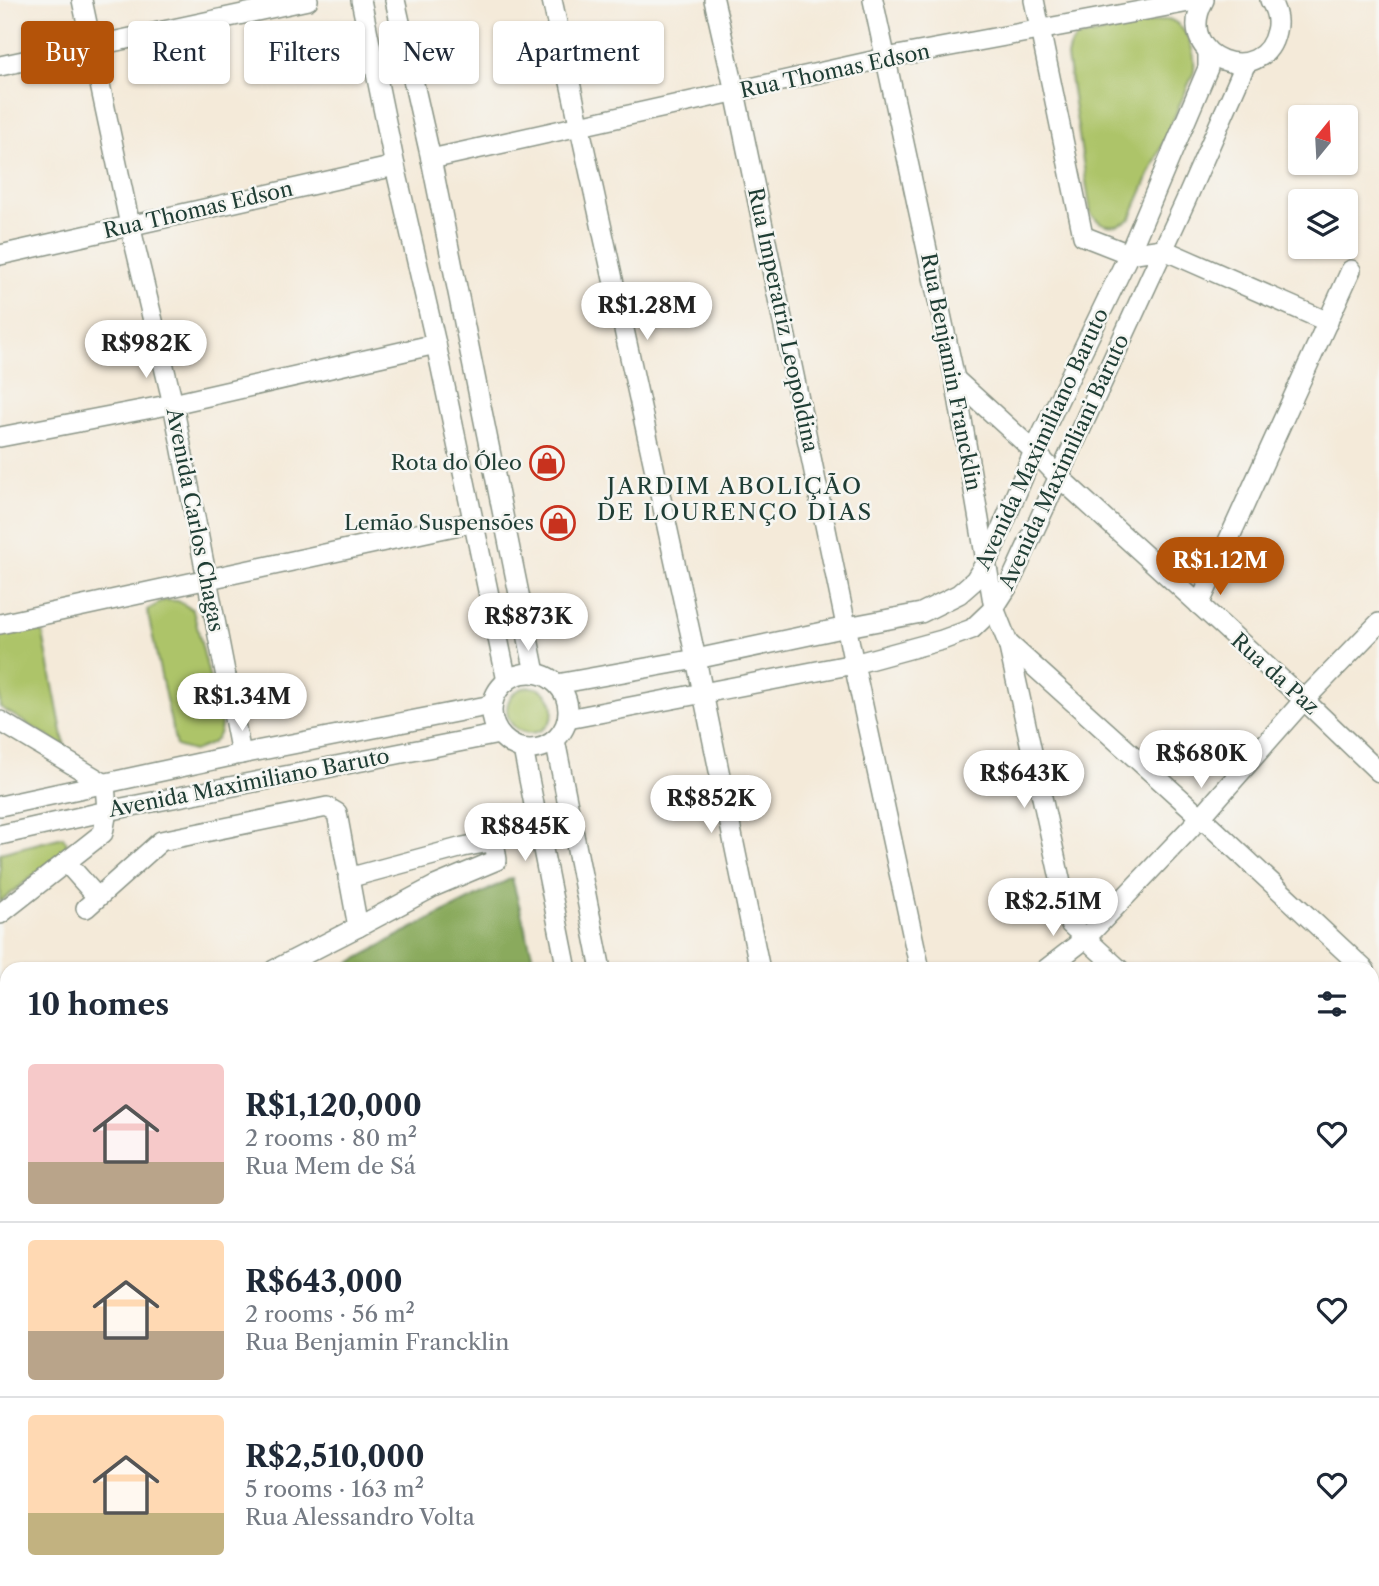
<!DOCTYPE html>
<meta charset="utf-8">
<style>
:root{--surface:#fff;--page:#f2f2f3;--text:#1f2937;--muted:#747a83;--line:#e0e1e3;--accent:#b45309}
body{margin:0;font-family:"Libre Caslon Text",serif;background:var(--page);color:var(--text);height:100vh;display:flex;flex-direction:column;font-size:26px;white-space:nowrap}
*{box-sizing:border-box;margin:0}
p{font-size:23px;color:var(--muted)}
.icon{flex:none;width:38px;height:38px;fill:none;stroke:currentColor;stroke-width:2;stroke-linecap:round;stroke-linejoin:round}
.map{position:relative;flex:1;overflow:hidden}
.sheet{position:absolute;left:0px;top:962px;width:1379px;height:625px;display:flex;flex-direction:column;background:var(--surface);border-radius:21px 21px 0 0;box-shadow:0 2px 5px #0004}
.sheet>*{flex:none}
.top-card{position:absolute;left:21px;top:21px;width:700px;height:63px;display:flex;gap:14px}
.needle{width:46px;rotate:18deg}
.controls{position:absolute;left:1288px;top:105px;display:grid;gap:14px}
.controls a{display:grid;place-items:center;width:70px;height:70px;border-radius:7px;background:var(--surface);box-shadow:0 2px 5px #0004;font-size:35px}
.price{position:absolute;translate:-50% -60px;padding:0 16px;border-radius:24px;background:#fff;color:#222;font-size:23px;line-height:46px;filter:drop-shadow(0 2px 4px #0008)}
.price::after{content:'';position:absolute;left:50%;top:42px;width:21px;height:16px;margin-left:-10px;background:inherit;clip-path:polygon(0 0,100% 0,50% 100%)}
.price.on{background:var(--accent);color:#fff}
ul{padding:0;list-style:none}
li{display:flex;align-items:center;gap:21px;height:175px;padding:0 28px}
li+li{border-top:2px solid var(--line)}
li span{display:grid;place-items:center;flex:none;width:196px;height:140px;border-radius:7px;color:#555}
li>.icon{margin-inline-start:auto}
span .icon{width:84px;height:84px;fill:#fffc;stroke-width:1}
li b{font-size:30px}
h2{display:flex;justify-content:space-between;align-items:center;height:84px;padding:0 28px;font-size:30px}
.pill{padding:0 24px;border-radius:7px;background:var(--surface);box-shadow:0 2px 5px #0004;font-size:24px;line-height:63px}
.pill.on{background:var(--accent);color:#fff}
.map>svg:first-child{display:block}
.green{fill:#adc469;stroke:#66804e;stroke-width:2}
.forest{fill:#8aaa5d;stroke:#547448;stroke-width:2}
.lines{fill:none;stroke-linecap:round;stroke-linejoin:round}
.stream{stroke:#85b5f1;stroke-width:5}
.minor-casing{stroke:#8a9486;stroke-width:22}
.path{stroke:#8a9486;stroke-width:2.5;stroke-dasharray:5 5;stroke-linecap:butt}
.minor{stroke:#fff;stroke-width:19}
.labels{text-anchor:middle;stroke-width:5;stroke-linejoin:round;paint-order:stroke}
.street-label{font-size:21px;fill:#1f3d34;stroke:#f6f6f2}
.poi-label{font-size:21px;fill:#1f3d34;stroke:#f6f6f2;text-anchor:end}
.neighbourhood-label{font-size:23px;letter-spacing:2px;fill:#1f3d34;stroke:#f6f6f2}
</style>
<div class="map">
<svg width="1379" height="1586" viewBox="0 0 1379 1586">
<rect width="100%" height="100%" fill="#f6f6f2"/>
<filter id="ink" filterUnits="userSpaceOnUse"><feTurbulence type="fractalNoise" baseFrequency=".0143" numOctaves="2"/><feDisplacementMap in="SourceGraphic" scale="14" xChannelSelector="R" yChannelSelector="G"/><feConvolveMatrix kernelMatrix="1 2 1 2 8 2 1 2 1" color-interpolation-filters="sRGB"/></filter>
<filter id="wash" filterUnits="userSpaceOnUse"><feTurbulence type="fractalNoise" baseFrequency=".00686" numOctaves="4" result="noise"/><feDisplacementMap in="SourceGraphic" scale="28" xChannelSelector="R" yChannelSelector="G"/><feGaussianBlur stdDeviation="1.57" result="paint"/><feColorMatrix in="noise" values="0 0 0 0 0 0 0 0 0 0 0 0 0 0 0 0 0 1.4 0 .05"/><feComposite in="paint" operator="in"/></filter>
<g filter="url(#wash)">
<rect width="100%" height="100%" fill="#f4ead9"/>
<!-- green -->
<g class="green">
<path d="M1168,19C1188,25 1196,53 1194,72L1130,219C1115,229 1102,228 1091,214L1067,57L1069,48L1076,38Z"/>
<path d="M165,600L178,601L193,610L221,724C220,743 209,745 193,751L176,746L147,610Z"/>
<path d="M37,628L43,634L65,747L0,707V634Z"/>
<circle cx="530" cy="710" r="23"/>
<path d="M63,837L67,843L66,850L0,902V853Z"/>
<path d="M1379,1380V1497L1372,1491V1384Z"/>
</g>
<!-- forest -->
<g class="forest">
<path d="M512,878L536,969H339L407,931Z"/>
<path d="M1379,1171V1364L1372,1367V1175Z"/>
<path d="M527,1580H735L740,1586H520Z"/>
<path d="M863,1580H945L934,1586H870Z"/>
</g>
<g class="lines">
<!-- stream -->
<path class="stream" d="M1372,1303L1379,1300"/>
</g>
</g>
<g filter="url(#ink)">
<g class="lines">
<!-- minor casing -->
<g class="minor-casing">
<g id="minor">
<path d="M82,0L130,225L173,404L241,754"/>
<path d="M361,0L395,166L436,344L507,681"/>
<path d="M395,0L431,159L535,673"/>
<path d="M552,0L696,659L760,970"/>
<path d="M714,0L735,92L854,664L920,970"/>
<path d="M873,0L955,379L994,608L1008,643L1070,924L1120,970"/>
<path d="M1034,0L1083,236L1129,254L1162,249L1328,322"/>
<path d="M1204,0C1171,60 1264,90 1276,31C1279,20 1276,10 1270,0"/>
<path d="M0,66L308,0"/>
<path d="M431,159L886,58L1200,0"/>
<path d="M0,255L395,166"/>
<path d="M955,379L1034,451L1059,477L1304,700L1379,772"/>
<path d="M0,437L173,404L436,344"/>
<path d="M1199,605L1351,270"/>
<path d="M0,624L473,522"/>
<path d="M1008,643L1201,817L1365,970"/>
<circle cx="530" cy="711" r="38"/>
<path d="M557,684L696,659L847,627L921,613L959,594L975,580L991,554L1034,451L1129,254L1208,68V51"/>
<path d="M568,719L854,664L942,640L972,629L994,608L1010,583L1186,200L1246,63"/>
<path d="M0,721L105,784L107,811L103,833L0,914"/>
<path d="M555,740L601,970"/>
<path d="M523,749L567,970"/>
<path d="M0,806L241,754L492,705"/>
<path d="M0,835L107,811L499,734"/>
<path d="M66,862L97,897"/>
<path d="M348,878L463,847L494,841L497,860L435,886L358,927"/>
<path d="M86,908L161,841L327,807L337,813L358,927L274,970"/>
<path d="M1045,970L1085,939L1201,817L1304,700L1379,623"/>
<path d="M1372,1037L1379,1032"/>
<path d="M0,1238L7,1243"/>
<path d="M0,1338L7,1328"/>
<path d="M759,1580L764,1586"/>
<path d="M799,1580L806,1586"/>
<path d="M1337,1580L1342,1586"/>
<path d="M118,1586L122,1580"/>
<path d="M399,1586L405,1580"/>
<path d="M1142,1586L1145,1580"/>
</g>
</g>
<!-- path -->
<path class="path" d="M1372,1129L1379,1126"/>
<!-- minor -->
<use href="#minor" class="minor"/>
</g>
</g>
<!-- icons -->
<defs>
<g id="shop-ring" transform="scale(1.75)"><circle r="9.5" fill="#f6f6f2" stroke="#c8321e" stroke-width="1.5"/><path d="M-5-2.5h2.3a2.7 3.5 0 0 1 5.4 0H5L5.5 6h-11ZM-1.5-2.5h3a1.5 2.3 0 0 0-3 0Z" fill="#c8321e"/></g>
</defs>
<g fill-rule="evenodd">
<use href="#shop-ring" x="547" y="463"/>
<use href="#shop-ring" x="558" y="523"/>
</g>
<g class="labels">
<!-- street labels -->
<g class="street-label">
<text transform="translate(835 71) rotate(-12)" y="7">Rua Thomas Edson</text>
<text transform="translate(198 210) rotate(-13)" y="7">Rua Thomas Edson</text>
<text transform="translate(783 320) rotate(78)" y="7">Rua Imperatriz Leopoldina</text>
<text transform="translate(951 372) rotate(79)" y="7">Rua Benjamin Francklin</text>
<text transform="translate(1042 439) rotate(-65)" y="7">Avenida Maximiliano Baruto</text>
<text transform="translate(1064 462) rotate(-65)" y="7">Avenida Maximiliani Baruto</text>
<text transform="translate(195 520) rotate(79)" y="7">Avenida Carlos Chagas</text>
<text transform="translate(1275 674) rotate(42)" y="7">Rua da Paz</text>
<text transform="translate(249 783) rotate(-11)" y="7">Avenida Maximiliano Baruto</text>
</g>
<!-- poi labels -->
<g class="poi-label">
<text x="522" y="470">Rota do Óleo</text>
<text x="534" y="530">Lemão Suspensões</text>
</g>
<!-- neighbourhood labels -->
<g class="neighbourhood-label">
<text x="735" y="494">JARDIM ABOLIÇÃO<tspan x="735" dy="26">DE LOURENÇO DIAS</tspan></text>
</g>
</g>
</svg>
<div class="controls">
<a><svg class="needle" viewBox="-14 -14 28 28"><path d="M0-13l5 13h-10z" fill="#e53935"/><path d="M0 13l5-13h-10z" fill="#747a83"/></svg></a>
<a><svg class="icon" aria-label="layers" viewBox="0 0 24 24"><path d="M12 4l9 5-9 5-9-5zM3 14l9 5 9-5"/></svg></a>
</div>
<b class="price" style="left:647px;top:342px">R$1.28M</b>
<b class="price" style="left:146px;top:380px">R$982K</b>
<b class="price on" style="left:1220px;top:597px">R$1.12M</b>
<b class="price" style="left:528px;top:653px">R$873K</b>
<b class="price" style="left:242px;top:733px">R$1.34M</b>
<b class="price" style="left:1201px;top:790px">R$680K</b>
<b class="price" style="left:1024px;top:810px">R$643K</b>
<b class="price" style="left:711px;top:835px">R$852K</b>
<b class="price" style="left:525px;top:863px">R$845K</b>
<b class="price" style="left:1053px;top:938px">R$2.51M</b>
<div class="top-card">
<a class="pill on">Buy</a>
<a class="pill">Rent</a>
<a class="pill">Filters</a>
<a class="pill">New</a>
<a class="pill">Apartment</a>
</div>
<section class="sheet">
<h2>10 homes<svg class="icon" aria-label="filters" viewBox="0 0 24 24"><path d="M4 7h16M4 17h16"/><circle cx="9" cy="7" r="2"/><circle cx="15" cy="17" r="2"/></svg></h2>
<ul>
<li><span style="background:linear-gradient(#f6c9c9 70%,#b9a48a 0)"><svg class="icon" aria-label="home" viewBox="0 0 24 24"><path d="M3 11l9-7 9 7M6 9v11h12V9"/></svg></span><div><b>R$1,120,000</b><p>2 rooms · 80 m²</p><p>Rua Mem de Sá</p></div><svg class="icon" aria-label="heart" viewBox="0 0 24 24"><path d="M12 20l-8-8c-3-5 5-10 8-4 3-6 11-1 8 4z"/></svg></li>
<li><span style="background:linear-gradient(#ffd9b3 65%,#b9a48a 0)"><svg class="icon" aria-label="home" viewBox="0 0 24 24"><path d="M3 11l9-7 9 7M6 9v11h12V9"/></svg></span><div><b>R$643,000</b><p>2 rooms · 56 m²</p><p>Rua Benjamin Francklin</p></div><svg class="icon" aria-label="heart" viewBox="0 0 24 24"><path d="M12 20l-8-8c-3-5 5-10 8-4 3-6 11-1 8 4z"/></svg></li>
<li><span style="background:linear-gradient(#ffd9b3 70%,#c2b280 0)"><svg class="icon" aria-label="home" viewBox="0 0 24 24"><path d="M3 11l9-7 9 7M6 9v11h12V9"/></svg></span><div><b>R$2,510,000</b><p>5 rooms · 163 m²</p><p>Rua Alessandro Volta</p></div><svg class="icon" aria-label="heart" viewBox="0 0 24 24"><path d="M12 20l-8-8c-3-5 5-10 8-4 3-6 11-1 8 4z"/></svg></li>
</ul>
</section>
</div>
